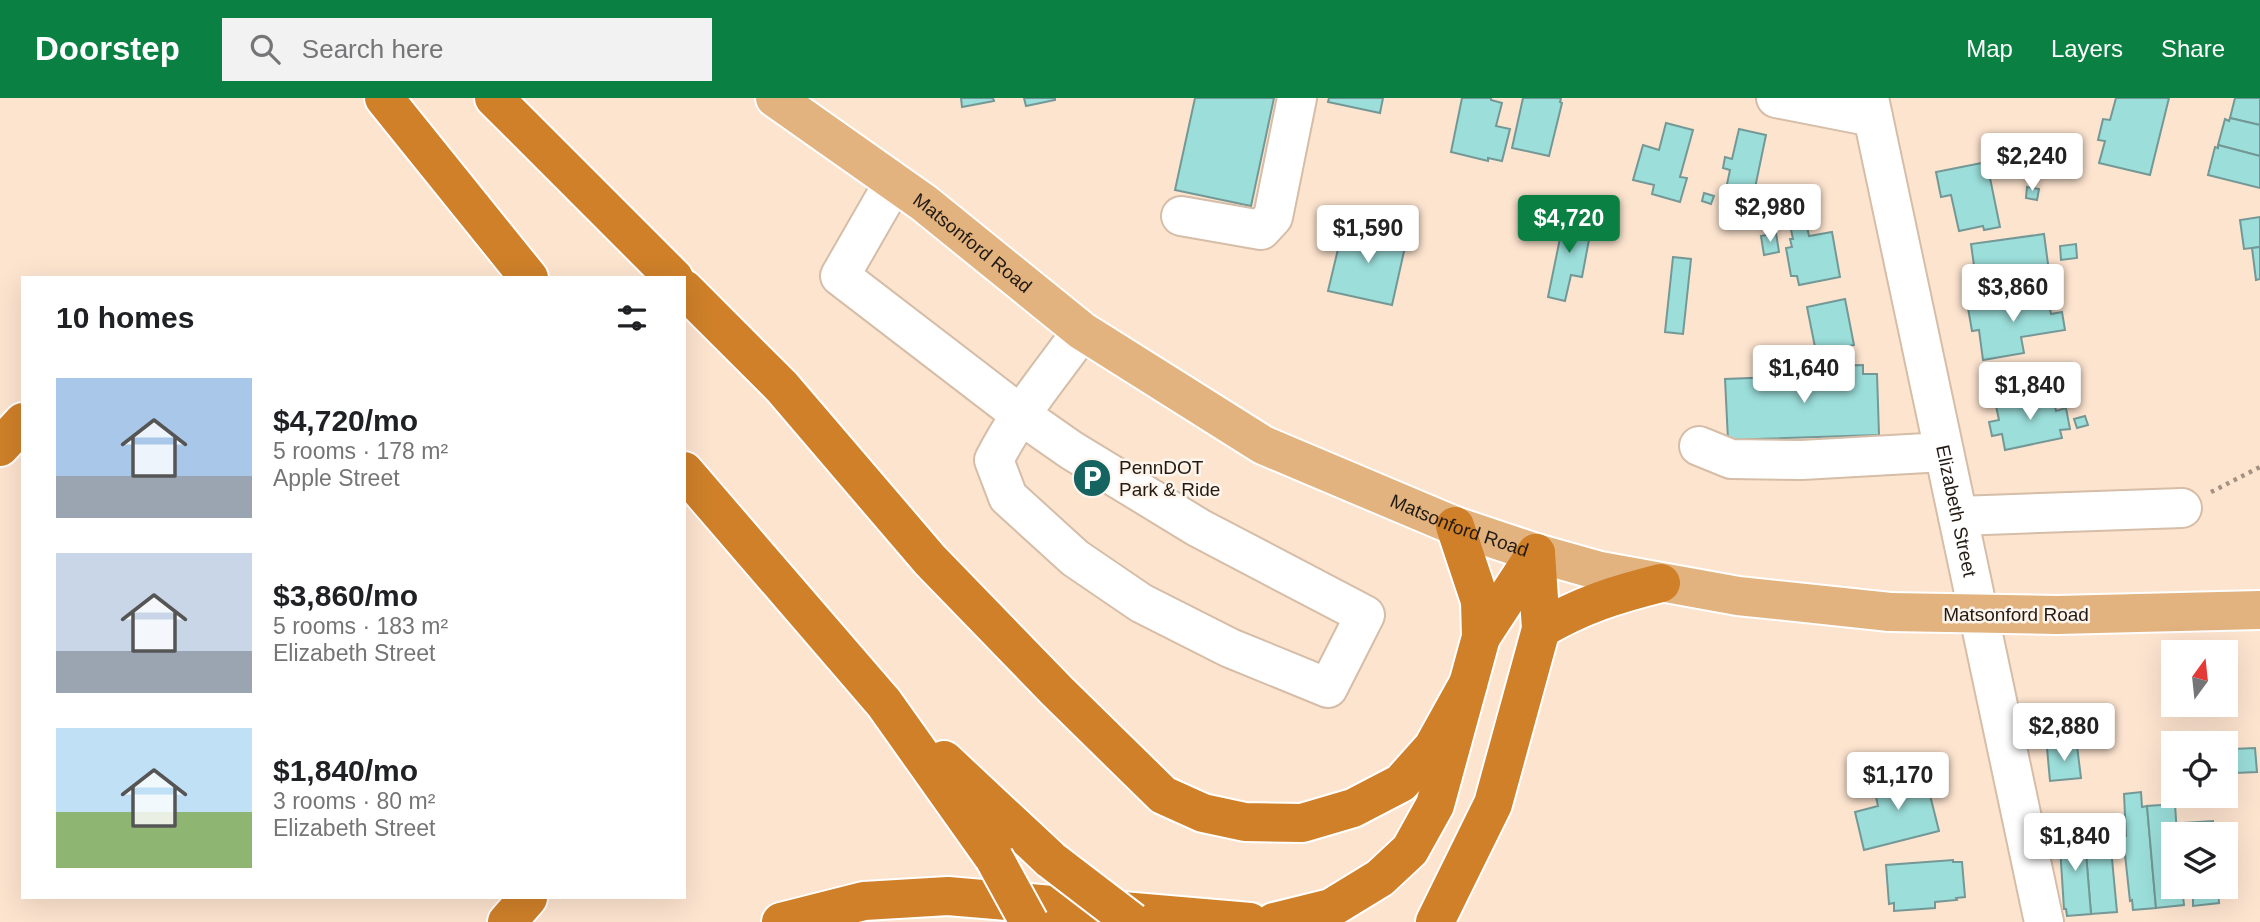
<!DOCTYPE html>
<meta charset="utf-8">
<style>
:root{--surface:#fff;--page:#f2f2f2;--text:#202124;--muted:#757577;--accent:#0b8043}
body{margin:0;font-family:Arial,sans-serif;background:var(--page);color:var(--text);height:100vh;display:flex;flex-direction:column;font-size:26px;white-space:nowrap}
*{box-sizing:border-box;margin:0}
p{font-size:23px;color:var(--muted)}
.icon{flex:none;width:38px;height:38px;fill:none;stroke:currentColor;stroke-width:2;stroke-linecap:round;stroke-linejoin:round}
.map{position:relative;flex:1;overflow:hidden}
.drawer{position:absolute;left:21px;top:178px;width:665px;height:623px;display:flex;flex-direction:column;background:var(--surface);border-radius:0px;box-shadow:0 7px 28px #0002}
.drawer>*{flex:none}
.needle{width:46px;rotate:15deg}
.tools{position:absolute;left:2161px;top:542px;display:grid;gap:14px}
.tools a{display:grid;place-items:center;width:77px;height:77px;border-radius:0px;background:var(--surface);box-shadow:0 7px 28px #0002;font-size:35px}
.price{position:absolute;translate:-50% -60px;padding:0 16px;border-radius:7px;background:#fff;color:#222;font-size:23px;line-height:46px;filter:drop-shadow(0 2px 4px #0008)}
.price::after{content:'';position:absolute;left:50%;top:42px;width:21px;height:16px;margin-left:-10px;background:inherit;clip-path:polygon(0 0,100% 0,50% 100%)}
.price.current{background:var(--accent);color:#fff}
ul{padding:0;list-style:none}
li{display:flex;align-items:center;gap:21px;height:175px;padding:0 35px}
li span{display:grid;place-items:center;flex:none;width:196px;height:140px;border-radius:0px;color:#555}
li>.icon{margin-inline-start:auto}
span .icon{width:84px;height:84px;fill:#fffc;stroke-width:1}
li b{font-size:30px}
h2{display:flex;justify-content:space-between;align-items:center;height:84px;padding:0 35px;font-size:30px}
header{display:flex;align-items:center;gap:42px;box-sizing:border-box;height:98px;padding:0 35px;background:var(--accent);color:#fff}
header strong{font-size:33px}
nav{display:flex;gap:38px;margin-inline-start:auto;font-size:24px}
.search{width:490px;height:63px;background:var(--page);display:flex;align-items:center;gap:18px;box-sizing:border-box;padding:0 24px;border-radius:0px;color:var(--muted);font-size:26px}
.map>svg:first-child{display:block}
.building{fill:#9bdeda;stroke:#749896;stroke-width:2}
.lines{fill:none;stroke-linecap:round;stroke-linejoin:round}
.minor-casing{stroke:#d5bda8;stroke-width:42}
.major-casing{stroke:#fff;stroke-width:42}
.highway-casing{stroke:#fff;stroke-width:42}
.path{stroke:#a39181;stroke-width:4.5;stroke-dasharray:3.5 5;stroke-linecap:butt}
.minor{stroke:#fff;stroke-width:38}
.major{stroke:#e2b37f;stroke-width:38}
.highway{stroke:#cf8029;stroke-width:38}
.major-bridge-casing{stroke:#fff;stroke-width:42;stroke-linecap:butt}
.highway-bridge-casing{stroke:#fff;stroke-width:42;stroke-linecap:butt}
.major-bridge{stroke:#e2b37f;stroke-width:38}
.highway-bridge{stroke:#cf8029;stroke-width:38}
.labels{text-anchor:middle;stroke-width:5;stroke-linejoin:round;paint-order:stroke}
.street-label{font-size:19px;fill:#231b13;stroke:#fff5ec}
.poi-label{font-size:19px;fill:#231b13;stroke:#fff5ec;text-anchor:start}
</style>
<header>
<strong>Doorstep</strong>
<div class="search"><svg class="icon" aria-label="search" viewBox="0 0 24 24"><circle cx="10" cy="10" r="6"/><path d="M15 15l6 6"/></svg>Search here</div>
<nav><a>Map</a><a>Layers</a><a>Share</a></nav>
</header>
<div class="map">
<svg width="2260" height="824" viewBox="0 0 2260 824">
<rect width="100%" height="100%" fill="#fde4cf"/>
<!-- building -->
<g class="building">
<path d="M961,0H993L994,3L962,9Z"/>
<path d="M1024,0H1055V2L1026,8Z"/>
<path d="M1195,0H1274L1251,108L1175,92Z"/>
<path d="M1329,0H1383L1380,15L1328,4Z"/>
<path d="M1462,0H1491V2L1502,5L1496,28L1510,31L1502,63L1488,60V63L1451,54Z"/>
<path d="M1523,0H1561L1560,4L1562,5L1549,58L1512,50Z"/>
<path d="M2116,0H2169L2150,77L2099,65L2105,43L2098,42L2103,21L2110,22Z"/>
<path d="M2235,0H2260V27L2230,20Z"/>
<path d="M2230,20L2260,27V58L2218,47L2225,21L2229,23Z"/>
<path d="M1666,25L1693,32L1680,79L1687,80L1680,104L1652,96L1654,87L1633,82L1643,47L1659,52Z"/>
<path d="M1739,31L1766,37L1755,90L1764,92L1758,117L1722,110L1730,72L1723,70L1725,59L1732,61Z"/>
<path d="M2218,47L2260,58V90L2208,77L2215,49L2218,50Z"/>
<path d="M1997,62L2000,79L1990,80L2000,129L1984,132L1983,128L1959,133L1951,97L1941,99L1936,74Z"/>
<path d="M2027,89L2039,91L2037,102L2026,100Z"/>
<path d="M1704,95L1714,98L1711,106L1702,103Z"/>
<path d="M1566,111L1582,115L1580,130L1591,131L1582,179L1571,177L1565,203L1548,199Z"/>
<path d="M2260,119V149L2244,151L2240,122Z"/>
<path d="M1806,124L1809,138L1832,134L1840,179L1799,187L1797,178H1791L1786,150L1792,149L1790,141H1793L1790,127Z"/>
<path d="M1344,126L1407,140L1392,207L1328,193Z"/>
<path d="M1776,135L1779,154L1764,157L1761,138Z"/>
<path d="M2044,136L2050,181L1993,190L1991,173L1975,175L1971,146Z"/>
<path d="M2076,146L2077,160L2061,162L2060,148Z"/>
<path d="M2260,149V181L2256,182L2252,150Z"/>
<path d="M1673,159L1691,161L1683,236L1665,234Z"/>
<path d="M2047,196L2051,216L2062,214L2065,232L2021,239L2024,255L1983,262L1979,232L1972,233L1968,210Z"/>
<path d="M1845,201L1854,247L1816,254L1807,209Z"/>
<path d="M1863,267V276H1877L1879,337L1728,342L1725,281L1776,279L1775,270L1796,269V278H1821V268Z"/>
<path d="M2052,295L2056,313L2066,310L2070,331L2060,332L2062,340L2005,352L2002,336L1992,338L1989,324L1999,322L1996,308Z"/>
<path d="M2085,318L2088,327L2077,330L2074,321Z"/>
<path d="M2077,648L2081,680L2050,683L2047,650Z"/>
<path d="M2255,650L2257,674L2235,675L2233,651Z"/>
<path d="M1924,673L1939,733L1864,752L1855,714L1878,708L1873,686Z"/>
<path d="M2141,694L2142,709L2147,708L2156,810L2133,812L2132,802L2130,803L2123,738H2126L2124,696Z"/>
<path d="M2175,706L2177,737H2174V789H2182L2184,807L2156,810L2147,708Z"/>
<path d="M2213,723V727L2221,726L2222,737H2185L2184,725Z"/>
<path d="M2109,729L2117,814L2091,816L2084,731Z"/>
<path d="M2084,731L2091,816L2067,818L2066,811H2064L2059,733Z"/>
<path d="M1953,762V764H1962L1965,799L1956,800L1957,802L1935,804V810L1894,813V805L1889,806L1886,767Z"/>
<path d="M2189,789H2218L2219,805L2193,808V796H2189Z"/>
</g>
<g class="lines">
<!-- minor casing -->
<g class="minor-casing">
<g id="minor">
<path d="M1776,0L1873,19"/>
<path id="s1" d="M1869,0L2044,824"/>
<path d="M894,84L840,178L1021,317L1071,352L1199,430L1365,517L1328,590L1230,550L1141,505L1075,460L1008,399L994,362C1017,316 1052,275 1082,233"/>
<path d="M1181,118L1261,132L1273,119L1297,0"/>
<path d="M1699,348L1731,361L1802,362L1944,354"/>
<path d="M1958,418L2182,410"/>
</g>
</g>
<!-- major casing -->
<g class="major-casing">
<g id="major">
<path id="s2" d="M775,0L924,105L1082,233L1263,347L1455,428L1536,455L1600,473L1738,498L1890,514"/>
<path d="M2057,517L2260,512"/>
</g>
</g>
<!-- highway casing -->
<g class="highway-casing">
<g id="highway">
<path d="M384,0L529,180"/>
<path d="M494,0L674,180"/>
<path d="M684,191L782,289L930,462L1057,593L1163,697L1203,715L1245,724L1302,725L1353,710L1401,685L1433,649L1468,586"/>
<path d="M0,349L23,324"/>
<path d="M684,373L884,605L994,760"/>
<path d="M1541,531C1581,507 1617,496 1661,485"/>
<path d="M1481,539L1536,455"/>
<path d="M944,662L1051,762"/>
<path d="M507,824L528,800"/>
<path d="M781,824L864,803L948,798L1250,824"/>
<path d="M1274,824L1331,810L1380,780L1410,752L1435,707L1481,539L1480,503L1455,428"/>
<path d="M1435,824L1493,706L1541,531L1536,455"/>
</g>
</g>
<!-- path -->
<path class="path" d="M2211,394L2260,369"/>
<!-- minor -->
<use href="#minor" class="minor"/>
<!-- major -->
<use href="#major" class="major"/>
<!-- highway -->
<use href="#highway" class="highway"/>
<!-- major-bridge casing -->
<g class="major-bridge-casing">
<path id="major-bridge" d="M1890,514L2057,517"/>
</g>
<!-- highway-bridge casing -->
<g class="highway-bridge-casing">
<g id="highway-bridge">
<path d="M994,760L1029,824"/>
<path d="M1051,762L1132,824"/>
</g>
</g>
<!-- major-bridge -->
<use href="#major-bridge" class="major-bridge"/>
<!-- highway-bridge -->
<use href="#highway-bridge" class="highway-bridge"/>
</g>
<!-- icons -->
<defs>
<g id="parking-disc" transform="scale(2.0125)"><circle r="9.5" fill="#156461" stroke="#fff5ec"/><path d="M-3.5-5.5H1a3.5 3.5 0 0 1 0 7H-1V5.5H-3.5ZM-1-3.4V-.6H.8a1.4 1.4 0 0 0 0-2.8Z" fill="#fff"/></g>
</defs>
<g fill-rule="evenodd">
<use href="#parking-disc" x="1092" y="380"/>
</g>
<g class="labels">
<!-- street labels -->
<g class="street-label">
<text dy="7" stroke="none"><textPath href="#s2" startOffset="245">Matsonford Road</textPath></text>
<text dy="7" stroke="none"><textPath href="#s1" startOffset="422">Elizabeth Street</textPath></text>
<text dy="7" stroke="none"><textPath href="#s2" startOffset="812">Matsonford Road</textPath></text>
<text x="2016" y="523">Matsonford Road</text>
</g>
<!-- poi labels -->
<g class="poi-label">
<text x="1119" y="376">PennDOT<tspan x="1119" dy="22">Park &amp; Ride</tspan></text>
</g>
</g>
</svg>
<div class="tools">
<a><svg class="needle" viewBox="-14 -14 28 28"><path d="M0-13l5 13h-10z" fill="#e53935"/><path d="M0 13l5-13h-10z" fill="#757577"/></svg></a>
<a><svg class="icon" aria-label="locate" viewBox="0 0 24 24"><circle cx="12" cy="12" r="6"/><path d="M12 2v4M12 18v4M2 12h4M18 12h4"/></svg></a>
<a><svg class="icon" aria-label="layers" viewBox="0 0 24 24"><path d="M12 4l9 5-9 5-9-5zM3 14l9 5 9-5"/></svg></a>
</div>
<b class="price" style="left:2032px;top:95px">$2,240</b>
<b class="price" style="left:1770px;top:146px">$2,980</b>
<b class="price current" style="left:1569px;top:157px">$4,720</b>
<b class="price" style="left:1368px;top:167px">$1,590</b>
<b class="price" style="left:2013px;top:226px">$3,860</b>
<b class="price" style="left:1804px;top:307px">$1,640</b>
<b class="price" style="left:2030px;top:324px">$1,840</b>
<b class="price" style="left:2064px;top:665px">$2,880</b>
<b class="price" style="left:1898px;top:714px">$1,170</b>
<b class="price" style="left:2075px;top:775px">$1,840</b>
<section class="drawer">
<h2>10 homes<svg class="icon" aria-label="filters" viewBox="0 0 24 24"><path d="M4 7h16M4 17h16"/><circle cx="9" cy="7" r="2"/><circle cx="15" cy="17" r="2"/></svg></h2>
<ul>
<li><span style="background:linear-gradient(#a9c7e8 70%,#9aa5b1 0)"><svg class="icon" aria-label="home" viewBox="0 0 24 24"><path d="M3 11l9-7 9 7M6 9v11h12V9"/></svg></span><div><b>$4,720/mo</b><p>5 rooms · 178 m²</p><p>Apple Street</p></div></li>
<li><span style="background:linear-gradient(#c9d6e8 70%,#9aa5b1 0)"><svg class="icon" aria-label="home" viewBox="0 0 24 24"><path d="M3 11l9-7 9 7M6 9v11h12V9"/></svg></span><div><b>$3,860/mo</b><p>5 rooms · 183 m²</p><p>Elizabeth Street</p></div></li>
<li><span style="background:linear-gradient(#bfe0f5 60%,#8fb573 0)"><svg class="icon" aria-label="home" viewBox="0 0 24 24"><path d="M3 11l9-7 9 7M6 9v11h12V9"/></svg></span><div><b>$1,840/mo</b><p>3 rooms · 80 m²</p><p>Elizabeth Street</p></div></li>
</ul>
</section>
</div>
